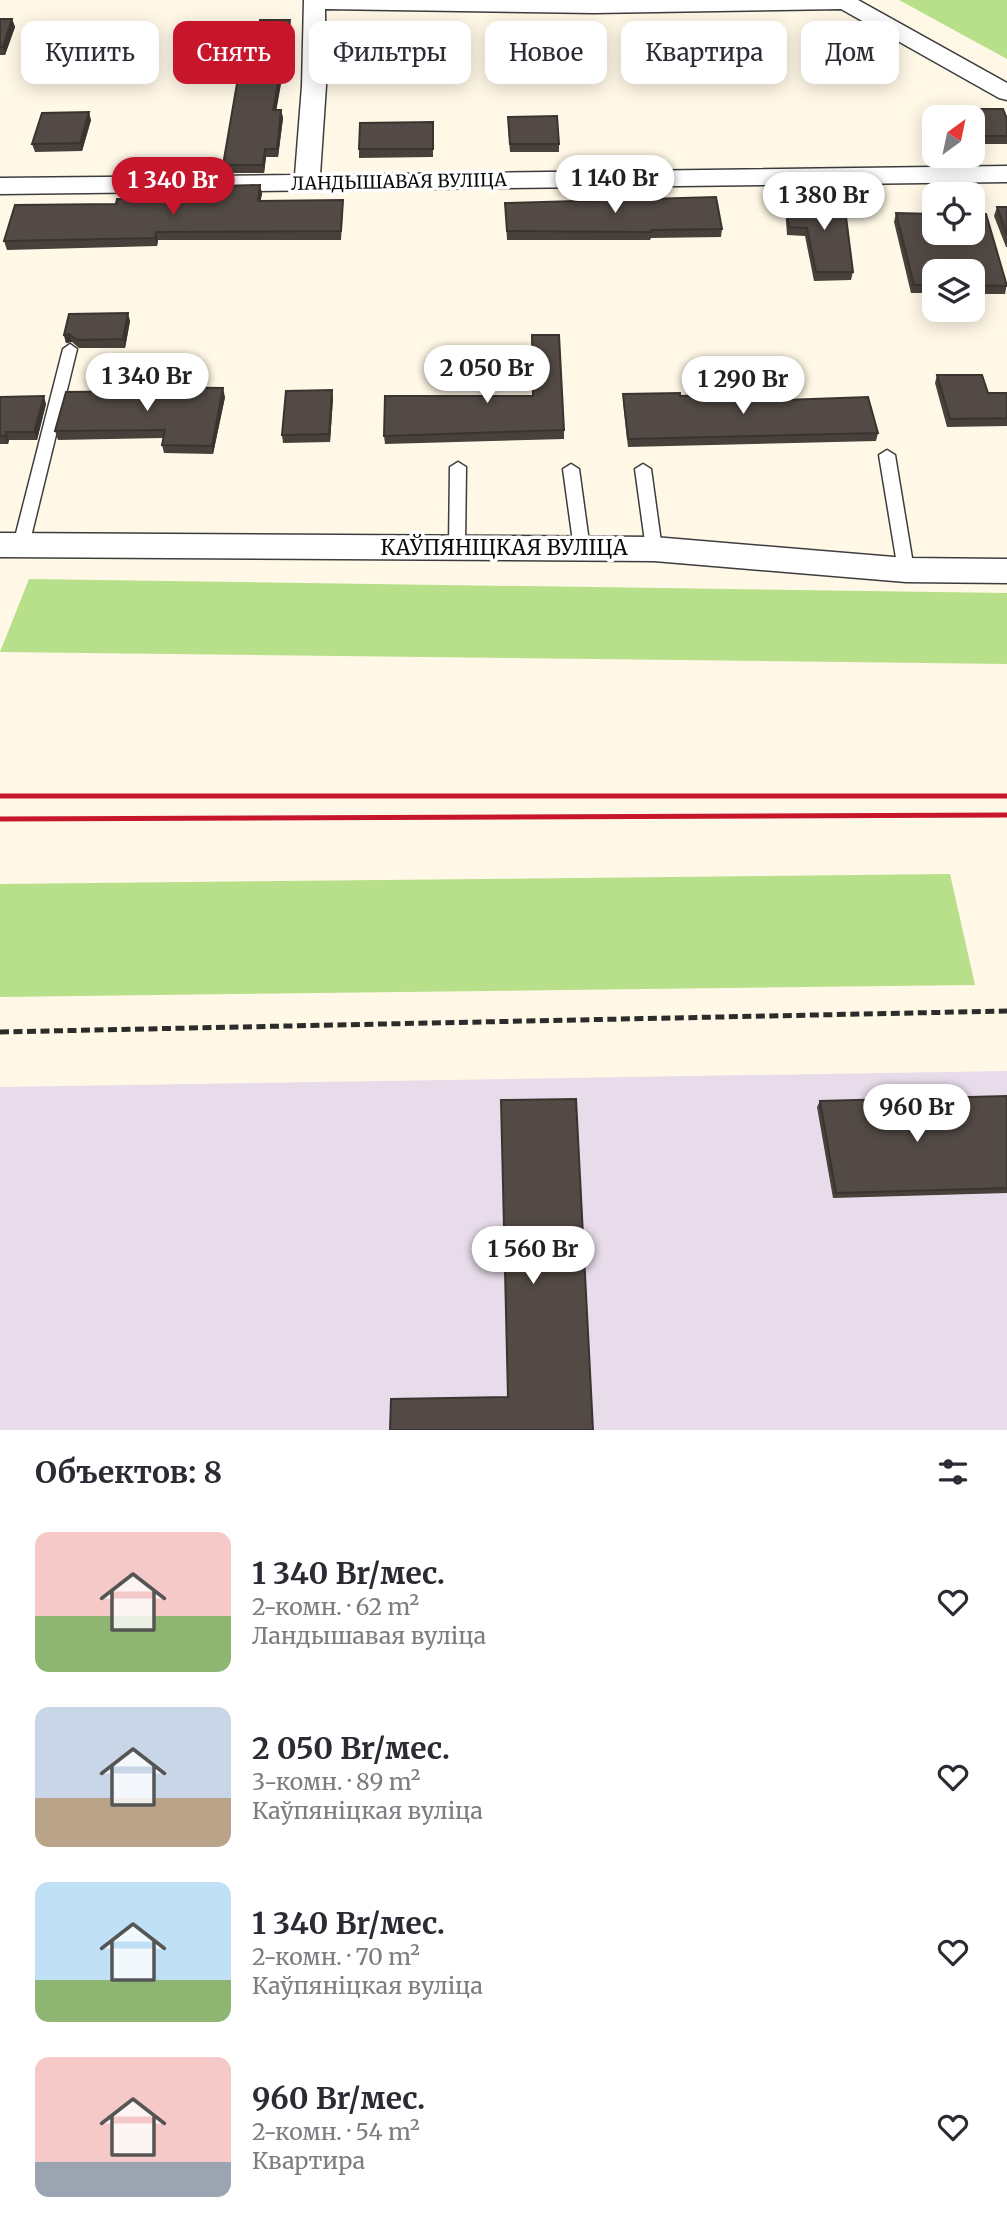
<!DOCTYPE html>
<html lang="ru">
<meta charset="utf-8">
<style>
:root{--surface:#fff;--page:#f7f7f7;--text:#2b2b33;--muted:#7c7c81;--accent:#c7152c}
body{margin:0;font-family:Merriweather,serif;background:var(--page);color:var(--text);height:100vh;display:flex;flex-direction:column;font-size:26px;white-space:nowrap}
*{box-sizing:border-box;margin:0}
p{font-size:23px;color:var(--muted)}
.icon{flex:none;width:38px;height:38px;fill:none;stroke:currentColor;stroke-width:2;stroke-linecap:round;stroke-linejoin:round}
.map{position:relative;height:1430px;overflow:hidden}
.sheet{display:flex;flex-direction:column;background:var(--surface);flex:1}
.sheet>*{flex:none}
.banner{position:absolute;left:21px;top:21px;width:966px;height:63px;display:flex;gap:14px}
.needle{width:46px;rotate:33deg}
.buttons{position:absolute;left:922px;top:105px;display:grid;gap:14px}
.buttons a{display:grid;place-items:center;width:63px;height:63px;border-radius:14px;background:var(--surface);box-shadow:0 4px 18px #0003;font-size:35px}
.price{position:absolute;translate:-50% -60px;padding:0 16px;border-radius:24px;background:#fff;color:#222;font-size:23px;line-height:46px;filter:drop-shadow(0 2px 4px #0008)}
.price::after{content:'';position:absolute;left:50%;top:42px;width:21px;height:16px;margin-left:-10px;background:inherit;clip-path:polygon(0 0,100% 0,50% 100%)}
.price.current{background:var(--accent);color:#fff}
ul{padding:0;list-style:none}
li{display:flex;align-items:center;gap:21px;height:175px;padding:0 35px}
li span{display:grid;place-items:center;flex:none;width:196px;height:140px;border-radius:14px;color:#555}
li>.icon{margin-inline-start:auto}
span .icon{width:84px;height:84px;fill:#fffc;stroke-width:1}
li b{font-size:30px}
h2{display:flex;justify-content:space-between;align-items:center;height:84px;padding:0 35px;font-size:30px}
.tag{padding:0 24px;border-radius:14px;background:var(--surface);box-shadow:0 4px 18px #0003;font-size:24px;line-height:63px}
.tag.current{background:var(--accent);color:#fff}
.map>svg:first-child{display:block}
.industrial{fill:#e8dceb}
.forest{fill:#b8df8a}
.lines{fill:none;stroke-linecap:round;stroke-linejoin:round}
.service-casing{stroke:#3d3d3d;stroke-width:3}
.minor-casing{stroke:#3d3d3d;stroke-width:3}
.path{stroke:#2c2c2c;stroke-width:5;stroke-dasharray:9 4.5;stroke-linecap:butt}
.service{fill:#fff;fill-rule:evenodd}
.minor{fill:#fff;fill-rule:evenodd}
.rail{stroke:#c7152c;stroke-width:5}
.wall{fill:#47403b}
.shaded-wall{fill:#3a3430}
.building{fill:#534a45;stroke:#3a3430;stroke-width:2}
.labels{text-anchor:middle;stroke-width:7;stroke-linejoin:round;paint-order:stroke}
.far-street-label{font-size:18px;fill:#0a0a0a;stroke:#fff}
.street-label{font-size:21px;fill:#0a0a0a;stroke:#fff}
</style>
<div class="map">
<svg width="1007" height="1430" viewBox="0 0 1007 1430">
<rect width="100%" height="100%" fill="#fff8e7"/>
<!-- industrial -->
<path class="industrial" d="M1007,1071V1430H0V1087Z"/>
<!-- forest -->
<g class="forest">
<path d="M899,0H1007V59Z"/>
<path d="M29,579L1007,593V664L0,652Z"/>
<path d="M950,874L975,985L0,997V884Z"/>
</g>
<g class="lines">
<!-- service casing -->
<g class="service-casing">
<g id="service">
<path d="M70,344L77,349L29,545L21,551L13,545L63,349Z"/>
<path d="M887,450L895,455L914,570L906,576L898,570L879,455Z"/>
<path d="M458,462L466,467L465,548L457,554L449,548L450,467Z"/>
<path d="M571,464L579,469L590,549L582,555L574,549L563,469Z"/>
<path d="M643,464L651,469L662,549L654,555L646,549L635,469Z"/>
</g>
</g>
<!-- minor casing -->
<g class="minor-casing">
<g id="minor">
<path d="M304,0H858L1007,83V100L999,98L841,9L594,13L325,9L326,86L320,175L1007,166V182L0,194V178L295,175L302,86Z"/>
<path d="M0,533L654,537L906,558L1007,559V583L906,582L654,561L0,557Z"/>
</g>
</g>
<!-- path -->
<path class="path" d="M0,1032L1007,1011"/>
<!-- service -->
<use href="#service" class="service"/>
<!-- minor -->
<use href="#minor" class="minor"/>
<!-- rail -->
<g class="rail">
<path d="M0,796H1007"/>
<path d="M0,819L1007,815"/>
</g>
</g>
<!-- wall -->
<g class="wall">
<path d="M0,19H12L15,27L5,55H0Z"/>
<path d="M291,27L276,110H281L283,118L278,157H266L264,173H225L223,165L254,66Z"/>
<path d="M955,109L1007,119V144H973V117H953Z"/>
<path d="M91,120L82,151L35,152L32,144Z"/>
<path d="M433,122V157L359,158V149Z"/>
<path d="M508,125L559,144V152H510Z"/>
<path d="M260,185L262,194L260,201L343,208L341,240H158L157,246L7,250L4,241L116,204L218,199Z"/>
<path d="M786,199L853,272L851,280L814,281L805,236L787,235L785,207Z"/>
<path d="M505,203L722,229L721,237L651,238L650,240H507Z"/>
<path d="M997,207H1007V247H1006L994,216Z"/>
<path d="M896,213L1007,283L1005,294H973V271H934V293H911L894,222Z"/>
<path d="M130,321L125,348H79L72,342L66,343L64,335Z"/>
<path d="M937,375L988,393H1007V426L947,427L935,383Z"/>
<path d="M623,394L680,396L753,401L878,433L876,441L628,447L623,402Z"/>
<path d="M0,397L46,404L37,440H9L8,444H0Z"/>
<path d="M225,397L213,454L164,453L162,445L163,438L58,440L55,431Z"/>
<path d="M333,398L330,442L283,443L282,435Z"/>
<path d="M564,430V439L385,444L384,436Z"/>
<path d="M1007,1096V1193L833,1198L817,1107L820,1101Z"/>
</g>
<!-- shaded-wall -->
<g class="shaded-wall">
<path d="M12,19L15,27L5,55L3,47Z"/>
<path d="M290,20L291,27L275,118L273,110Z"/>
<path d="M281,110L283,118L278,157L277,149Z"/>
<path d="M89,112L91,120L82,151L80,143Z"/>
<path d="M265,149L266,157L264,173L263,165Z"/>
<path d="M260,185L262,194L259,209L258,201Z"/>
<path d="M156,232L158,240L157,246L155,238Z"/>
<path d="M128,313L130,321L125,348L123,339Z"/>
<path d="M69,334L72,342L66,343L64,335Z"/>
<path d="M223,388L225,397L213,454L212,446Z"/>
<path d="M332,390L333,398L330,442L329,434Z"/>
<path d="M44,396L46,404L37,440L34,432Z"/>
<path d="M6,432L9,440L8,444L5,436Z"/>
</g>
<!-- building -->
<g class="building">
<path d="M0,19H12L3,47H0Z"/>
<path d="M260,20H290L273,110H281L277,149H265L263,165H223L240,66H254Z"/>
<path d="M955,109H1003L1007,119V136H973V117H958Z"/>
<path d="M89,112L80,143L32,144L42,113Z"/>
<path d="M557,116L559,144H510L508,117Z"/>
<path d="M433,122V149H359L360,123Z"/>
<path d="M260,185L258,201L343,200L341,231L156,232L155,238L4,241L15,205L116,204L117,199H218L220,186Z"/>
<path d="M716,197L722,229L651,230V232L507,231L505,203Z"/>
<path d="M786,199L844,201L853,272H816L807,228L789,227Z"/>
<path d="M997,207H1007V235Z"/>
<path d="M896,213L934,214V233H973V214H986L1007,286L973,285V271H934V285H914Z"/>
<path d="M128,313L123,339L77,340L69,334L64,335L69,314Z"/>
<path d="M532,335H559L564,430L384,436L385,396H533Z"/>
<path d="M937,375H982L988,393H1007V418L950,419Z"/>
<path d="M148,387L223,388L212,446L162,445L165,430L55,431L66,392L147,391Z"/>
<path d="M332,390L329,434L282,435L286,391Z"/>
<path d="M680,393V396L751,394L753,401L868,397L878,433L628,439L623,394Z"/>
<path d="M44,396L34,432H6L5,436H0V397Z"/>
<path d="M1007,1096V1188L836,1193L820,1101Z"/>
<path d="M576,1099L593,1430H390L391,1399L508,1397L501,1100Z"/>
</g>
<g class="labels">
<!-- far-street labels -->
<g class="far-street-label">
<text transform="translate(399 182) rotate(-1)" y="6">ЛАНДЫШАВАЯ ВУЛІЦА</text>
</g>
<!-- street labels -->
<g class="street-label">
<text x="504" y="555">КАЎПЯНІЦКАЯ ВУЛІЦА</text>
</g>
</g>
</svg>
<div class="buttons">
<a><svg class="needle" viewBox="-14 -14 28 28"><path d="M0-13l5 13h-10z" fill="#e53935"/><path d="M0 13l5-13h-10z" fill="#7c7c81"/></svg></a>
<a><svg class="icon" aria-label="locate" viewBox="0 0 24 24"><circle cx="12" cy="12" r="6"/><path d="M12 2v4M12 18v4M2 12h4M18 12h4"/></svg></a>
<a><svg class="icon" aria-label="layers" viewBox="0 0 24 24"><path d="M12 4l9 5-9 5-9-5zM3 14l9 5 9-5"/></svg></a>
</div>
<b class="price" style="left:615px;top:215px">1 140 Br</b>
<b class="price current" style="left:173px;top:217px">1 340 Br</b>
<b class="price" style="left:824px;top:232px">1 380 Br</b>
<b class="price" style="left:487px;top:405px">2 050 Br</b>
<b class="price" style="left:147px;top:413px">1 340 Br</b>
<b class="price" style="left:743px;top:416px">1 290 Br</b>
<b class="price" style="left:917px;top:1144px">960 Br</b>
<b class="price" style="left:533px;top:1286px">1 560 Br</b>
<div class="banner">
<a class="tag">Купить</a>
<a class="tag current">Снять</a>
<a class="tag">Фильтры</a>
<a class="tag">Новое</a>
<a class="tag">Квартира</a>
<a class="tag">Дом</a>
</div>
</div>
<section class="sheet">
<h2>Объектов: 8<svg class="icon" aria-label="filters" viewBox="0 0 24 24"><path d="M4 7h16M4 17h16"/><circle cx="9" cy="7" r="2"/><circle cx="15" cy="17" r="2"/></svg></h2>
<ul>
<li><span style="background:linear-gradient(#f6c9c9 60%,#8fb573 0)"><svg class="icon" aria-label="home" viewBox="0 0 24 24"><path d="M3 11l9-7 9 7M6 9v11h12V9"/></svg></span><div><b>1 340 Br/мес.</b><p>2-комн. · 62 m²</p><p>Ландышавая вуліца</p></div><svg class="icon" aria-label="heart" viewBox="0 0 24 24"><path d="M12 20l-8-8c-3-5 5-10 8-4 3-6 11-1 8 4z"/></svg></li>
<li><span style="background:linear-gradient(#c9d6e8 65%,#b9a48a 0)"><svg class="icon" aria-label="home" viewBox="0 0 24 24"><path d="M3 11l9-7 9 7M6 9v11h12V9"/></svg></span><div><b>2 050 Br/мес.</b><p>3-комн. · 89 m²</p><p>Каўпяніцкая вуліца</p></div><svg class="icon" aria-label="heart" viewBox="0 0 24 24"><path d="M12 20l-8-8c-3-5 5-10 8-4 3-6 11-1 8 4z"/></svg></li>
<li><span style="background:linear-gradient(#bfe0f5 70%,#8fb573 0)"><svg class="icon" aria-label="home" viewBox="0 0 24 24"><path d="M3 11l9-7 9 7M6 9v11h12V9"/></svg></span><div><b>1 340 Br/мес.</b><p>2-комн. · 70 m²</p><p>Каўпяніцкая вуліца</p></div><svg class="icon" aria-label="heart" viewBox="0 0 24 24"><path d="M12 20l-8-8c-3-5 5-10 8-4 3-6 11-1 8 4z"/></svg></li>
<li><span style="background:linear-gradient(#f6c9c9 75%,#9aa5b1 0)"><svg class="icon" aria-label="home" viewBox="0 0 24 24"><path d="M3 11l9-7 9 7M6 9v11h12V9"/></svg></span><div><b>960 Br/мес.</b><p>2-комн. · 54 m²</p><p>Квартира</p></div><svg class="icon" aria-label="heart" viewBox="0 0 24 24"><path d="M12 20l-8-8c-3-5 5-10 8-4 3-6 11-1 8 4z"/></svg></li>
</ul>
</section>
